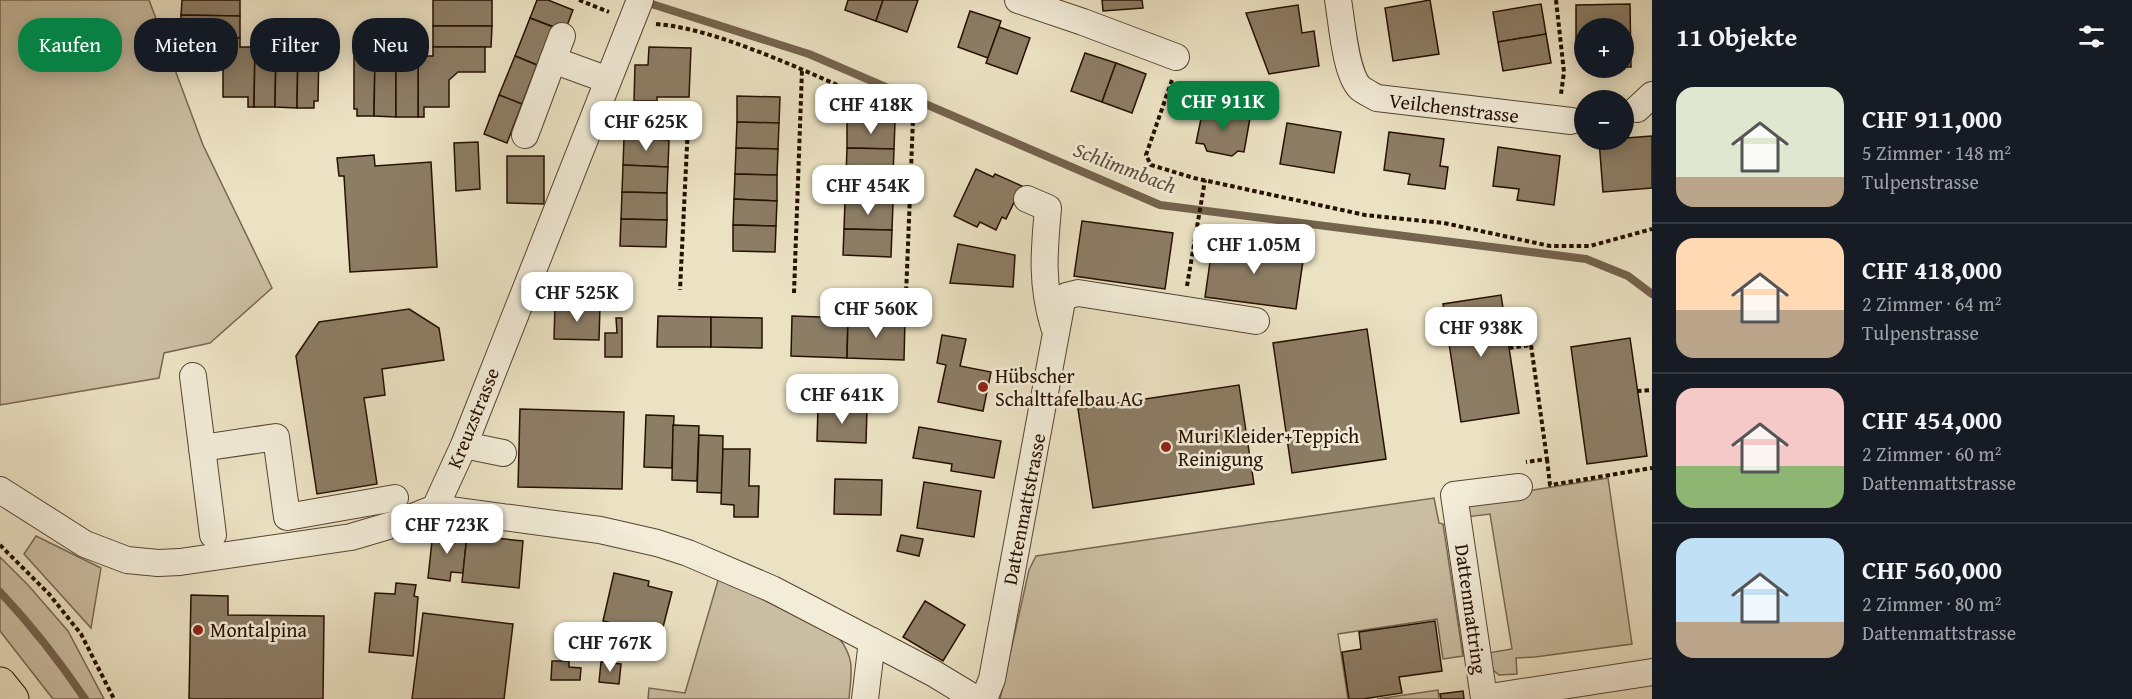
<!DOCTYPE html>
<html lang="de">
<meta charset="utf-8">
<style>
:root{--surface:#171b24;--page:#242831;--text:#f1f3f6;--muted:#9ea1a6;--line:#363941;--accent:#0b8043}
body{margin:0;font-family:"Gentium Book Plus",serif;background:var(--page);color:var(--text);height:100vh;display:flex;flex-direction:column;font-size:22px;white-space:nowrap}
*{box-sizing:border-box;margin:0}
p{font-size:20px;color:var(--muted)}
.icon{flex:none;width:33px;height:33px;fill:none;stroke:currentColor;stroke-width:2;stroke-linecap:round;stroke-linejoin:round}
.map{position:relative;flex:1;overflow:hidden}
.sheet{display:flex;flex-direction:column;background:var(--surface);width:480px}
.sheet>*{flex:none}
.top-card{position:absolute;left:18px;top:18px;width:570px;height:54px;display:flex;gap:12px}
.tools{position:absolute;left:1574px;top:18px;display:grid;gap:12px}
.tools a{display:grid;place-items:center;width:60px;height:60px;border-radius:50%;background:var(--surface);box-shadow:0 3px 15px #0003;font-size:30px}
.price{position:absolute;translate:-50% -51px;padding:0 14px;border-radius:12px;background:#fff;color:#222;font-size:20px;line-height:39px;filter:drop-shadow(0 2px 3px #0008)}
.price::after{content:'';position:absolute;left:50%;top:36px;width:18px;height:14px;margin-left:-9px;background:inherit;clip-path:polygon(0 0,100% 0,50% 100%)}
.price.active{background:var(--accent);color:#fff}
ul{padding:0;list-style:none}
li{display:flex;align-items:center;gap:18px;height:150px;padding:0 24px}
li+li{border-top:2px solid var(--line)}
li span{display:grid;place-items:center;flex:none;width:168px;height:120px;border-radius:18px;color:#555}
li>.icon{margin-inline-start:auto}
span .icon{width:72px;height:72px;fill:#fffc;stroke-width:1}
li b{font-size:26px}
h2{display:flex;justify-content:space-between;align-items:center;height:72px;padding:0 24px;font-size:26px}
.pill{padding:0 21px;border-radius:24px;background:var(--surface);box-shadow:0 3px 15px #0003;font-size:21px;line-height:54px}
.pill.active{background:var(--accent);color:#fff}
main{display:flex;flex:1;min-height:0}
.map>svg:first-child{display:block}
.green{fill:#cabea2;stroke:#786751;stroke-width:1.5}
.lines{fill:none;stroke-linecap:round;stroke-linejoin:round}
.stream{stroke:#74634d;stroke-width:8}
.building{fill:#8c7d65;stroke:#261000;stroke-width:1.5}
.minor-casing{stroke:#574431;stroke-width:28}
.major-casing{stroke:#261000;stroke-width:35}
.path{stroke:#261000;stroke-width:4;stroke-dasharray:4.5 3;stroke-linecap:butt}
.minor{stroke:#f2ecd8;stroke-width:26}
.major{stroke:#ebe2c3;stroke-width:33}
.poi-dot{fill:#8f2418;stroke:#f2ecd8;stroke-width:2}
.labels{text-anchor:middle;stroke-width:5;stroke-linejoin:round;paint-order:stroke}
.street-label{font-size:20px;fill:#261000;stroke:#f2ecd8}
.poi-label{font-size:20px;fill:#261000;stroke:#f2ecd8;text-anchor:start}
.water-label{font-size:21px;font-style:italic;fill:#604f3a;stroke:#f2ecd8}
</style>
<main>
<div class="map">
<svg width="1652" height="699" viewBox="0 0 1652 699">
<rect width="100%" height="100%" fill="#ebe2c3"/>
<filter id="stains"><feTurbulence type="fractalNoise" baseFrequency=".00333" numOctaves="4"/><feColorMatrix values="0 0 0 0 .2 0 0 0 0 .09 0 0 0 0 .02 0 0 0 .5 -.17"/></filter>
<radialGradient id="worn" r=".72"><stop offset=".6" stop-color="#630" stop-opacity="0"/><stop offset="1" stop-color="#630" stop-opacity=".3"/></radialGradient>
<!-- green -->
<g class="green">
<path d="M0,0H149L203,145L272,288L210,343L164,353L159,378L0,405Z"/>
<path d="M1608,478L1632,644L1535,657L1516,658L1517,674L1499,675L1493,670L1488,653L1512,649L1490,514L1466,517L1468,503L1527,491Z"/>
<path d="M1434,498L1439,523L1443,524L1463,656L1443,659L1437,619L1338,634L1348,699H1000L1029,570L1036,556Z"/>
<path d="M36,536L101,568L91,628L24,554Z"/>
<path d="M0,557L28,585L68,631L104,699H53L0,631Z"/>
<path d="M719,577L839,638C856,660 851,673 849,699H648L649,688L685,693Z"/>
<path d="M1438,690L1439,699H1377Z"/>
</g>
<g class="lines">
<!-- stream -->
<g class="stream">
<path d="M642,1L809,54L1160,205L1586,259L1628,276L1652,294"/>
<path d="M0,592C33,627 58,659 85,699"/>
</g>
</g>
<!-- building -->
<g class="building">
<path d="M182,0H240V16L181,15Z"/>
<rect x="433" y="0" width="59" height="26"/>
<path d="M537,0H548L573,10L565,31L530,18Z"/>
<path d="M848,0H883L876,21L845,10Z"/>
<path d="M883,0H918L907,32L876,21Z"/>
<path d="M1102,0H1142L1143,8L1103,11Z"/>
<path d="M1430,0L1439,54L1393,61L1385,8Z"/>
<path d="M1541,4L1546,34L1498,42L1493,12Z"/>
<path d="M1630,4L1631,67H1623V28H1584V48H1576V5Z"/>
<path d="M1298,5L1302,33L1314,31L1319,66L1269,74L1246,13Z"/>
<path d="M970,11L1001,21L988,58L958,47Z"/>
<path d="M181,15L240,16V38L181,37Z"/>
<path d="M530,18L553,27L537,65L515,56Z"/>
<path d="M433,26H492L491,47H433Z"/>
<path d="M999,27L1030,38L1017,74L986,63Z"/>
<path d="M1546,34L1551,63L1503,71L1498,42Z"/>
<path d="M188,37L240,38V47H255L254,107H248V97H223V69L214,62L187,61Z"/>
<path d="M255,47H276L275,107H254Z"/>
<path d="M276,47H298L297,108L275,107Z"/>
<path d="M298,47L319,48L318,101H314V108H297Z"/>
<path d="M433,47H485V72H458L449,80V107H424V117H418V56H433Z"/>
<path d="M649,47L691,48L689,97H657V101H634L635,65H648Z"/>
<path d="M1085,53L1116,63L1102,102L1071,91Z"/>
<path d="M354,56H375L374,116H357V109H354Z"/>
<path d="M375,56H396V117L374,116Z"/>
<rect x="396" y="56" width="22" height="61"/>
<path d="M515,56L537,65L522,104L499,95Z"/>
<path d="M1116,63L1146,74L1132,113L1102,102Z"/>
<path d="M499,95L522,104L507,143L484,134Z"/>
<path d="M737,96L780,97L779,123L737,122Z"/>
<path d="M1203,109L1250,118L1244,152L1238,151L1232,156L1207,151L1204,144L1196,143Z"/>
<path d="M847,121L895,122L894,149L847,148Z"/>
<path d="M737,122L779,123L778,149L736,148Z"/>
<path d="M1287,123L1341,132L1334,173L1280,164Z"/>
<path d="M1389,132L1444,139L1440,166L1448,167L1445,189L1408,184L1410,174L1384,170Z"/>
<path d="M1652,136V188L1603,192L1599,140Z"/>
<path d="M624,138L669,140L668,167L623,165Z"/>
<path d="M478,142L480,189L456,191L454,143Z"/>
<path d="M1498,147L1560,156L1554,205L1517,200L1519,189L1493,186Z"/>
<path d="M736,148L778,149L777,175L735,174Z"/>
<path d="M847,148L894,149L893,176L846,175Z"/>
<path d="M374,155L375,166L431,162L437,267L350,272L344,176H339L337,158Z"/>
<path d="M507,156H544V204L507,203Z"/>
<path d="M623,165L668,167L667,193L622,192Z"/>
<path d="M976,169L993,177L995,174L1022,186L1006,219L1002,217L996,230L980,222L977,227L954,216Z"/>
<path d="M735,174L777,175V201L734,199Z"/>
<path d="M846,175L893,176V203L845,202Z"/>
<path d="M622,192L667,193V220L621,219Z"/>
<path d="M734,199L777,201L776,226L733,225Z"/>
<path d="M845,202L893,203L892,230L844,229Z"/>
<path d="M621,219L667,220L666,247L620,246Z"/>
<path d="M1082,221L1173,233L1165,289L1074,276Z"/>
<path d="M733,225L776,226L775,252L733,251Z"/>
<path d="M844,229L892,230L891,257L843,255Z"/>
<path d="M1213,241L1304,254L1296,309L1205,297Z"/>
<path d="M958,244L1015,255L1013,287L950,283Z"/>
<path d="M1501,295L1519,413L1461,422L1443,304Z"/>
<path d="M555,305L600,306L599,340L554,339Z"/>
<path d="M409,309L439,328L444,360L382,369L385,395L364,398L377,484L317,494L296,356L319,322Z"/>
<path d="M658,316L711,317V347H657Z"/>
<path d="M792,316L848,318L847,358L791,356Z"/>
<path d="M711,317L762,318V348L711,347Z"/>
<path d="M616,318H622V357H605V333H617Z"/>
<path d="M848,318L905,320L904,360L847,358Z"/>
<path d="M1367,329L1386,459L1292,473L1273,343Z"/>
<path d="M942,335L966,339L960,366L991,372L983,411L938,402L946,365L937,363Z"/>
<path d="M1630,338L1647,456L1587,464L1571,347Z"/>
<path d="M1239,385L1254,484L1093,508L1078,409Z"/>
<path d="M818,407L867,408L866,443L817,441Z"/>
<path d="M520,409L624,412L622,489L518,487Z"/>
<path d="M646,415L674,416L672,468L644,467Z"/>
<path d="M673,425L699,426L697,481L672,480Z"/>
<path d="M919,427L1001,441L994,478L951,471L952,464L913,458Z"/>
<path d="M699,435L723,436L722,493L697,492Z"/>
<path d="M723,449H750L749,486H759L758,517H734V505L721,504Z"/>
<path d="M835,479L882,480L881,515L834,514Z"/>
<path d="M924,482L981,491L974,537L917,528Z"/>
<path d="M433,532L467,535L463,573L451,572L450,581L428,578Z"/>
<path d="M467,535L523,541L519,588L462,582Z"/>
<path d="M901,535L923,539L919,556L897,551Z"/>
<path d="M614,573L649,581L648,586L672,592L661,635L603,621Z"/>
<path d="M396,583L416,585L414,596L418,597L413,656L369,652L375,593L395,594Z"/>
<path d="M191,595L228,596V615L324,616L323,699H189Z"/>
<path d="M925,601L965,625L943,661L903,637Z"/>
<path d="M423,613L513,624L504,699H412Z"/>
<path d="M1435,621L1442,671L1399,677L1402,693L1363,699H1349L1342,652L1361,649L1359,632Z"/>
<path d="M552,661H569V667L581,668L580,680H551Z"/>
<path d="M601,662L621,664L619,684L599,682Z"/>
<path d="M1463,691L1464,699H1441L1440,694Z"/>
</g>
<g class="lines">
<!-- minor casing -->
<g class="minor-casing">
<g id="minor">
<path d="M1018,0L1083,22L1176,57"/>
<path d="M1338,0C1342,22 1345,73 1360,88C1365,92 1372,95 1377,98L1571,121"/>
<path d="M553,60L608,80"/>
<path d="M1637,109L1652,95"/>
<path d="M525,135L562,36"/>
<path d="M1027,199L1048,208C1044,252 1041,284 1054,327"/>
<path d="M193,376L213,535"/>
<path d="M464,445L503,453"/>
<path d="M202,448L276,437L287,517L395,498"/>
<path d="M1519,487L1454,495L1484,698L1652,672"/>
<path d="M0,490L85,544L127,560L158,563L180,562L351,537L395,524L435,508L464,445L640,0"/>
<path d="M435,508L600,530L657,543L688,553L772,589L933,673L976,699"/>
<path d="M865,699L872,641"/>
<path d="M984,699L992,679L1062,301L1066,296L1078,293L1256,321"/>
</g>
</g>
<!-- major casing -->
<g class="major-casing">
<path id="major" d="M0,684L12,699"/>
</g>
<!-- path -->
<g class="path">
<path d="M579,0L609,12"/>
<path d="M1556,0L1564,72L1561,94"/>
<path d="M656,24C692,27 728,40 762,53C813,73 863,97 913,119L906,295H889"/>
<path d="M1172,80L1146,155L1151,165L1194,178L1365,215L1444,223L1550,246H1590L1652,229"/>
<path d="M1242,107L1244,105C1258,104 1262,103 1264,89"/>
<path d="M620,122L688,125L680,290"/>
<path d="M1187,286L1205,180"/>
<path d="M794,293L802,70"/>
<path d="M1509,348L1531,345L1547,459L1526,462"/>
<path d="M1637,391L1652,390"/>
<path d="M1547,459L1550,485L1652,468"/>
<path d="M0,545L49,594L81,634L114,699"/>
</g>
<!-- minor -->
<use href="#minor" class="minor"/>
<!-- major -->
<use href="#major" class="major"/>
</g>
<!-- markers -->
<g class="poi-dot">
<circle cx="983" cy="387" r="6"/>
<circle cx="1166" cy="447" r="6"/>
<circle cx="198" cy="630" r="6"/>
</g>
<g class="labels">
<!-- street labels -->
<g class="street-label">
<text transform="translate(1454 108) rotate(7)" y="7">Veilchenstrasse</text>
<text transform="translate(473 418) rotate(-68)" y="7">Kreuzstrasse</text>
<text transform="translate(1024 509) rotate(-79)" y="7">Dattenmattstrasse</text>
<text transform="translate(1471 609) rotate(82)" y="7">Dattenmattring</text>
</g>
<!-- poi labels -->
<g class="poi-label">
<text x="995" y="383">Hübscher<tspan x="995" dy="23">Schalttafelbau AG</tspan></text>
<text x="1178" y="443">Muri Kleider+Teppich<tspan x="1178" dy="23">Reinigung</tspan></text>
<text x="210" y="637">Montalpina</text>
</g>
<!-- water labels -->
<g class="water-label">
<text transform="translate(1125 168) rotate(21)" y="7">Schlimmbach</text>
</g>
</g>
<rect width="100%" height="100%" filter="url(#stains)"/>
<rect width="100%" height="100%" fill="url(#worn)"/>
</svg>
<div class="tools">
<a>+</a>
<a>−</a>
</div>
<b class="price active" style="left:1223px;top:132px">CHF 911K</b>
<b class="price" style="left:871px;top:135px">CHF 418K</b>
<b class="price" style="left:646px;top:152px">CHF 625K</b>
<b class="price" style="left:868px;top:216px">CHF 454K</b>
<b class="price" style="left:1254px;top:275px">CHF 1.05M</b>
<b class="price" style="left:577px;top:323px">CHF 525K</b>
<b class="price" style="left:876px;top:339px">CHF 560K</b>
<b class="price" style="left:1481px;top:358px">CHF 938K</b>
<b class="price" style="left:842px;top:425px">CHF 641K</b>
<b class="price" style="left:447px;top:555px">CHF 723K</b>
<b class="price" style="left:610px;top:673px">CHF 767K</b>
<div class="top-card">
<a class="pill active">Kaufen</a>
<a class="pill">Mieten</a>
<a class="pill">Filter</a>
<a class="pill">Neu</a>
</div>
</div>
<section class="sheet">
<h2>11 Objekte<svg class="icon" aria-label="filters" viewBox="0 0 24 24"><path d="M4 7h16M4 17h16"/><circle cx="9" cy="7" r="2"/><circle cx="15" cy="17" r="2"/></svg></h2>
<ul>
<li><span style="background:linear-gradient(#dfe7d0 75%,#b9a48a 0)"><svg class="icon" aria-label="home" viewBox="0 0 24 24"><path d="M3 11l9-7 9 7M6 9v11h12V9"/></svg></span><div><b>CHF 911,000</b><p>5 Zimmer · 148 m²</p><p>Tulpenstrasse</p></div></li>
<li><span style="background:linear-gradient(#ffd9b3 60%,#b9a48a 0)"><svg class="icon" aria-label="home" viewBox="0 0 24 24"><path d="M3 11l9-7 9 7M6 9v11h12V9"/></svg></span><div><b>CHF 418,000</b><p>2 Zimmer · 64 m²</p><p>Tulpenstrasse</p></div></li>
<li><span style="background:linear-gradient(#f6c9c9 65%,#8fb573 0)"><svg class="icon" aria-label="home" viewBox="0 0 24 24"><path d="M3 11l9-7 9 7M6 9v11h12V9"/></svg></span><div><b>CHF 454,000</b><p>2 Zimmer · 60 m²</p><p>Dattenmattstrasse</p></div></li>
<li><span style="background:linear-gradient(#bfe0f5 70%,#b9a48a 0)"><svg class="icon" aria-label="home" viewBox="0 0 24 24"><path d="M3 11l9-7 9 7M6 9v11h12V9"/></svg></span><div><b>CHF 560,000</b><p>2 Zimmer · 80 m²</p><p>Dattenmattstrasse</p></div></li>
</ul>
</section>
</main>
